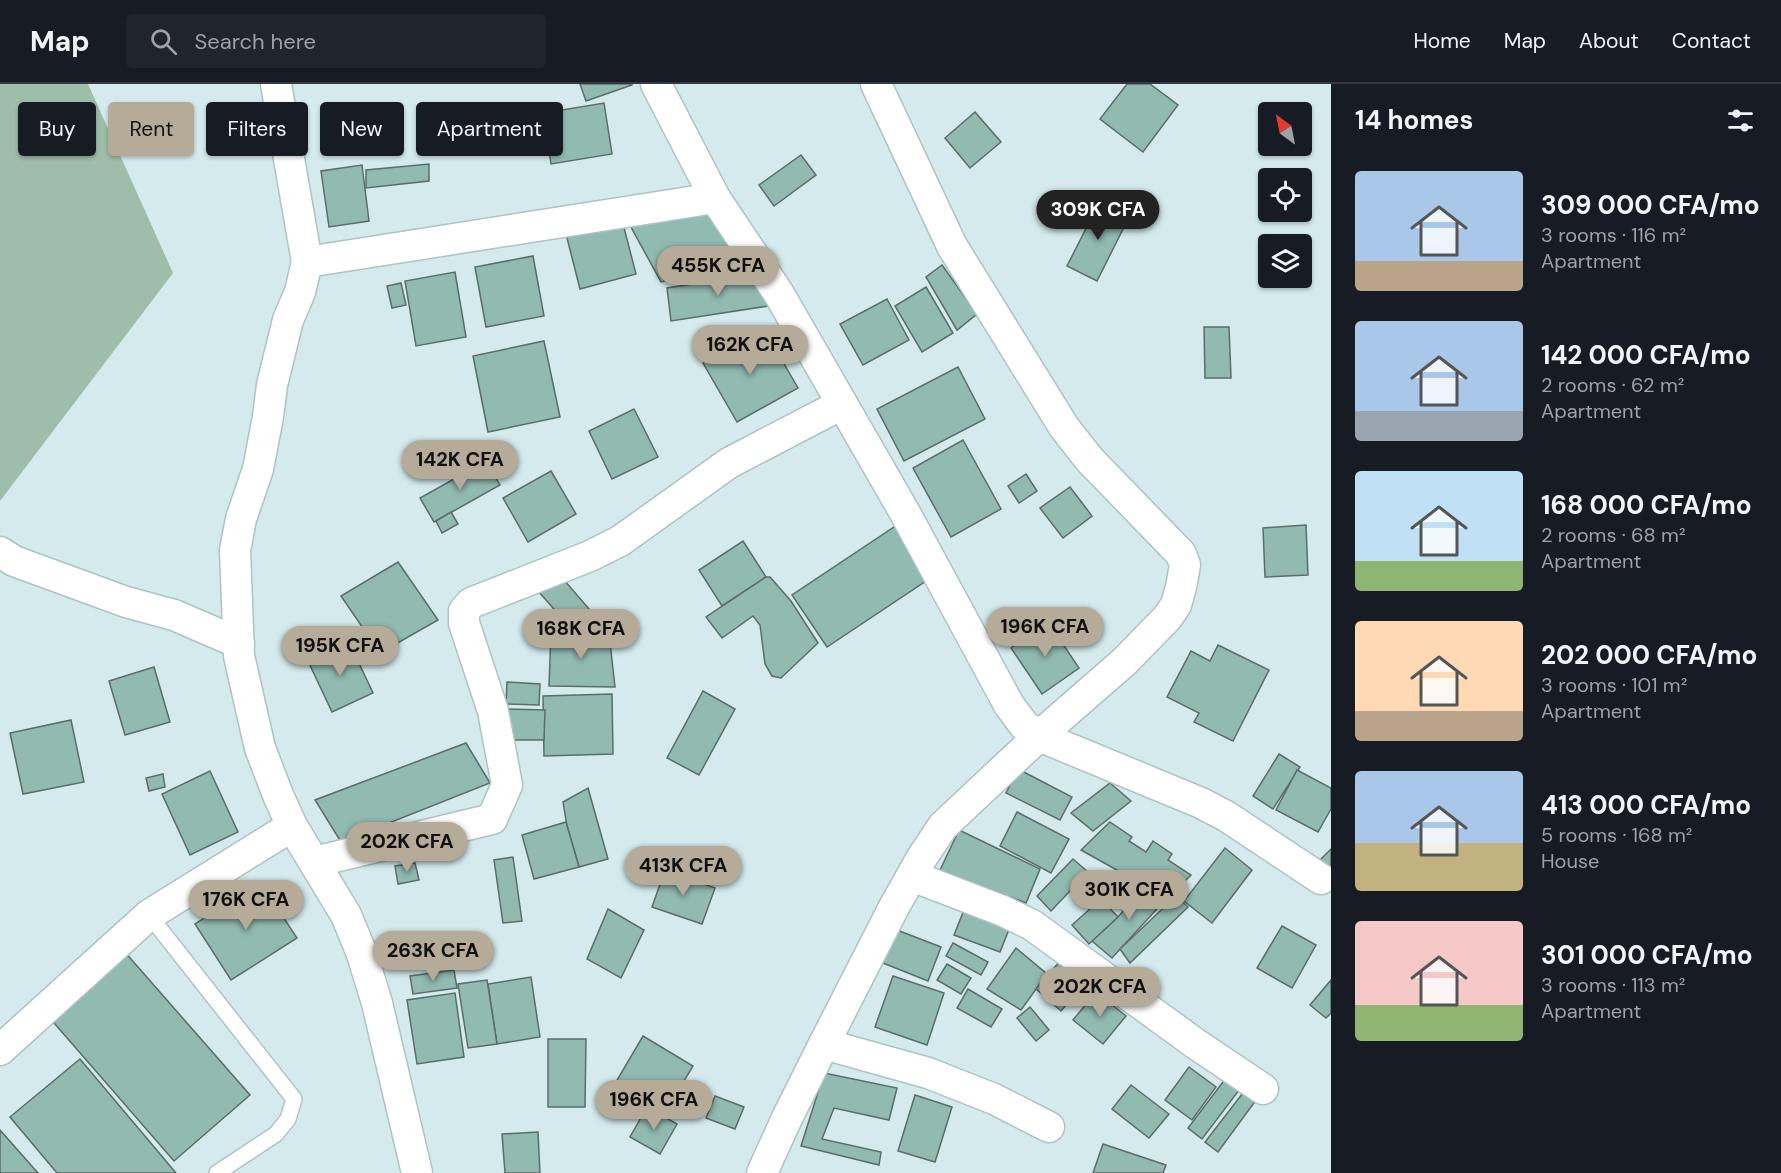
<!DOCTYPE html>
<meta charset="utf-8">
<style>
:root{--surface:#171b24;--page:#20242c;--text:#f1f3f6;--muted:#9ea1a6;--line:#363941;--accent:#b6ab98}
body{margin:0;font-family:"DM Sans",sans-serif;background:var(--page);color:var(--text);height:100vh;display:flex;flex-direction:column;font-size:22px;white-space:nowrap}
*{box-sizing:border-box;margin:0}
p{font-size:20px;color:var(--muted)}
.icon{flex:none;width:33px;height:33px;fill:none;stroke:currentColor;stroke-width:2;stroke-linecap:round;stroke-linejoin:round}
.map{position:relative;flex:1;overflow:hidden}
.drawer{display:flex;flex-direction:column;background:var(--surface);width:450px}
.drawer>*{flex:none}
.hud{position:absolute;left:18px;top:18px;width:570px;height:54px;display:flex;gap:12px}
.needle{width:39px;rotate:328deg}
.controls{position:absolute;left:1258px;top:18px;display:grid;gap:12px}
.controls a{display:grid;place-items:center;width:54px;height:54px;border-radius:6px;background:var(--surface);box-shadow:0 2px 4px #0004;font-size:30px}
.price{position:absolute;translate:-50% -51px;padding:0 14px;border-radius:21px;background:var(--accent);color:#111;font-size:20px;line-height:39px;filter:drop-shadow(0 2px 3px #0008)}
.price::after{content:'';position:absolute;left:50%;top:36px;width:18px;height:14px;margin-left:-9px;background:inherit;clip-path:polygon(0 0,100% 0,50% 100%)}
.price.selected{background:#222;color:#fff}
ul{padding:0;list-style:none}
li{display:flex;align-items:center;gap:18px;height:150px;padding:0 24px}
li span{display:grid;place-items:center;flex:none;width:168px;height:120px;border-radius:6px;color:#555}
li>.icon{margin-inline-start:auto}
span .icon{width:72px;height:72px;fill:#fffc;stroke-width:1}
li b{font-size:26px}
h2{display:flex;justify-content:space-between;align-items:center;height:72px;padding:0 24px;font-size:26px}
.chip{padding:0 21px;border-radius:6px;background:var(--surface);box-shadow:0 2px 4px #0004;font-size:21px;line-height:54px}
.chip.selected{background:var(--accent);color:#111}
header{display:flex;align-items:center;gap:36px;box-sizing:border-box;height:84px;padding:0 30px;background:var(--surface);border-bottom:2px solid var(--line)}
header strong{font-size:28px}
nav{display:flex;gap:33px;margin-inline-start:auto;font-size:21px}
.search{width:420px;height:54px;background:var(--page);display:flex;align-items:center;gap:15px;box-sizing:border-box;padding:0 21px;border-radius:6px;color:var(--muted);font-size:22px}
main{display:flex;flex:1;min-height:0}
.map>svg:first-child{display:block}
.forest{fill:#9ebea9}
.building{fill:#91bab1;stroke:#5a6d69;stroke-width:1.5}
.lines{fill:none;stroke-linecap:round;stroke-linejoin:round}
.lane-casing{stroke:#adc3c5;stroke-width:18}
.street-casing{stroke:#adc3c5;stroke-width:33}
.lane{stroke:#fff;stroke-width:15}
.street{stroke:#fff;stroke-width:30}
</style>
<header>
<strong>Map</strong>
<div class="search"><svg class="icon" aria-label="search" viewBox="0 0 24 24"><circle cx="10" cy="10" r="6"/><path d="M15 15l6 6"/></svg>Search here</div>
<nav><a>Home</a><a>Map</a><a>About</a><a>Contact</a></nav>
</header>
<main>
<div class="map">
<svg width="1331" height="1089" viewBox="0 0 1331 1089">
<rect width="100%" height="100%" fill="#d4eaed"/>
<!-- forest -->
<path class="forest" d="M0,0H88L173,189L0,417Z"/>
<!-- building -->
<g class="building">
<path d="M580,0H632V1L586,17Z"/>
<path d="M1127,0H1150L1178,21L1143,68L1100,35Z"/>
<path d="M604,19L612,70L551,80L543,29Z"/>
<path d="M975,28L1001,58L970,84L945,54Z"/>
<path d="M801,71L816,91L774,122L759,101Z"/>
<path d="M429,80V97L366,104V86Z"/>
<path d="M362,81L369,137L329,143L321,87Z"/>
<path d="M713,117L750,180L661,198L626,134Z"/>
<path d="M1100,117L1130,131L1097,197L1067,182Z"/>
<path d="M622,136L636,190L580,205L566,150Z"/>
<path d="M533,172L544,232L486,243L475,183Z"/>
<path d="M942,181L977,230L957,246L926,193Z"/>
<path d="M455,188L466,253L416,262L405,197Z"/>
<path d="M764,189L768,222L671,237L667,204Z"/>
<path d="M401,199L406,221L392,224L387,202Z"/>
<path d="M926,203L953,249L922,268L895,222Z"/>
<path d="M887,215L909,256L863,281L840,240Z"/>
<path d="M1204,243H1229L1231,294H1205Z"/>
<path d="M764,245L798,304L737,338L703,279Z"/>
<path d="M544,257L560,333L488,348L473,272Z"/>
<path d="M958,283L985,335L904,377L877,325Z"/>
<path d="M634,325L658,373L612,395L589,347Z"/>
<path d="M963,356L1001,425L951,453L913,384Z"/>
<path d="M423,358L440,362L432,389L416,385Z"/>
<path d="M486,377L500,401L434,438L420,414Z"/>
<path d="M551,387L576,430L528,458L503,414Z"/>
<path d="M1026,390L1037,407L1019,419L1008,402Z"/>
<path d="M1070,403L1092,432L1063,454L1040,424Z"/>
<path d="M451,428L458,440L442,449L436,437Z"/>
<path d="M900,439L935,491L827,563L792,511Z"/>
<path d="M1306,441L1308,491L1265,493L1263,444Z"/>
<path d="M743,457L766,493L722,522L699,486Z"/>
<path d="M398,478L438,536L380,569L341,512Z"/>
<path d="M551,481L609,548L575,549L531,499Z"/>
<path d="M766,493H770L791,517L818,559L781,594L772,592L765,580L760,541L753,532L722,554L706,533Z"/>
<path d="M1048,538L1079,584L1042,610L1011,564Z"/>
<path d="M551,549H609L615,603L549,602Z"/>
<path d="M349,558L373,609L332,628L308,577Z"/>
<path d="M1218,561L1269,586L1233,657L1194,638L1199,629L1167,613L1191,567L1210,577Z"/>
<path d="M154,583L170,638L125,651L109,597Z"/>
<path d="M507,598L540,600L539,621L506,620Z"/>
<path d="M703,607L735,625L699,691L667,674Z"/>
<path d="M612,610L613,670L544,672L543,612Z"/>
<path d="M507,625L545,626L544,656H506Z"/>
<path d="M71,636L84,698L23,710L10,649Z"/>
<path d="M466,659L490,699L341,758L315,716Z"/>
<path d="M1279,670L1300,683L1273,725L1253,712Z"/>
<path d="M1018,685L1072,713L1060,736L1006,709Z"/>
<path d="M1297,686L1331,704V725L1318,748L1276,726Z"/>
<path d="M210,687L238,748L190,771L162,710Z"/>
<path d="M163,690L165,703L149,707L146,694Z"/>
<path d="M1110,699L1131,717L1093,747L1071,729Z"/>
<path d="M588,704L608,775L579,783L567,742L563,718Z"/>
<path d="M1017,728L1069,755L1051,789L1000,762Z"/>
<path d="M566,738L579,783L534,795L522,751Z"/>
<path d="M1110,738L1132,753L1129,757L1146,768L1153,757L1172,770L1168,776L1191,791L1167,814L1081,766Z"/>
<path d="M959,746L1040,785L1026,819L940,786Z"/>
<path d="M1225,764L1252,786L1212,839L1184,817Z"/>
<path d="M1331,765V792L1316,780Z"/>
<path d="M513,773L522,837L503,839L494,776Z"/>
<path d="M1073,775L1088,788L1051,827L1037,812Z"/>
<path d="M415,779L419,796L398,800L395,782Z"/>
<path d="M665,786L715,804L702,840L652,823Z"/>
<path d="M260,798L297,854L231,896L195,840Z"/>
<path d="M1145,802L1167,814L1112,874L1092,857L1118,833Z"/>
<path d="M1176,812L1188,823L1130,879L1120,865Z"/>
<path d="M1101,815L1118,833L1089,860L1072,841Z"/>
<path d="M608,825L644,846L621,894L587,875Z"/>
<path d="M964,826L1010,843L1000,868L954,851Z"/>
<path d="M1282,842L1316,861L1292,904L1257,884Z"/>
<path d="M897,846L941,863L928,897L883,879Z"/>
<path d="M953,859L988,878L981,891L946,872Z"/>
<path d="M1016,864L1047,890L1021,926L987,905Z"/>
<path d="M124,867L250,1011L174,1077L48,932Z"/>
<path d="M1061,876L1086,898L1061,927L1036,905Z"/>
<path d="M947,880L971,894L961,910L937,896Z"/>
<path d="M454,886L457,904L413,910L410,892Z"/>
<path d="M893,892L944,909L927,961L875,943Z"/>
<path d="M531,893L540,953L497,960L488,900Z"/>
<path d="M487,896L497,960L468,964L458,900Z"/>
<path d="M1331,896V929L1326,934L1310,921Z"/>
<path d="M968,905L1002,925L991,943L957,924Z"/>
<path d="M1096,908L1126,932L1103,960L1073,936Z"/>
<path d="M455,909L464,973L417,980L407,916Z"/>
<path d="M1030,923L1049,946L1036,957L1017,934Z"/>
<path d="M643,952L693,982L663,1032L613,1003Z"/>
<path d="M548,955H586L585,1023H548Z"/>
<path d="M80,975L176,1089H57L10,1033Z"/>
<path d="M1189,983L1216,1003L1192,1036L1165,1016Z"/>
<path d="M824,989L897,1004L889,1036L834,1024L822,1055L881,1068L879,1081L801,1062Z"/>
<path d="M1229,990L1243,1001L1202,1055L1188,1044Z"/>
<path d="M1131,1001L1169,1030L1149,1054L1112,1025Z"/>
<path d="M1246,1005L1259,1012L1218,1068L1205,1058Z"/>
<path d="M915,1011L952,1023L935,1078L898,1067Z"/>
<path d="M715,1012L744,1023L735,1045L706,1034Z"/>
<path d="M647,1023L677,1040L660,1070L630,1053Z"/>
<path d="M0,1046L38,1089H0Z"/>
<path d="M538,1048L540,1089H505L502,1050Z"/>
<path d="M1103,1060L1166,1081L1163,1089H1093Z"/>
</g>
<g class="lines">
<!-- lane casing -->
<g class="lane-casing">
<path id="lane" d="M149,831L294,1015L288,1035L276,1050L217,1089"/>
</g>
<!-- street casing -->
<g class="street-casing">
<g id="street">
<path d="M276,0L307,178L715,114L779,210L905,429L1009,621L1024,641L1039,652L1201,719L1226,732L1321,795"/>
<path d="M656,0L715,114"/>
<path d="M307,178L300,208L288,236L272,301L268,333L258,385L241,435L235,466L239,572L260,664L278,711L292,742L346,831L362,870L377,919L417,1089"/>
<path d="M0,468L14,477L126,518L174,531L239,559"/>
<path d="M314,778L492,735L507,701L493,627L464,539V527L471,519L590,472L620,457L729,379L842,320"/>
<path d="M912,792L1003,827L1032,841L1196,960L1263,1005"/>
<path d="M824,960L928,989L994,1015L1049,1043"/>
<path d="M0,966L149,831L292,742"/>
<path d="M762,1089L787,1034L824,960L894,823L921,775L943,742L1039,652L1124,578L1167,534L1176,521L1181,503L1185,481L1181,470L1089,375L1064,343L952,162L876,0"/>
</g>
</g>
<!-- lane -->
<use href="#lane" class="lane"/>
<!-- street -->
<use href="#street" class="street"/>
</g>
</svg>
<div class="controls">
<a><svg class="needle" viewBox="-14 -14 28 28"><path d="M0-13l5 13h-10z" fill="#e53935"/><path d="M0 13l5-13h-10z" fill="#9ea1a6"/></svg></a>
<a><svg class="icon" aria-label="locate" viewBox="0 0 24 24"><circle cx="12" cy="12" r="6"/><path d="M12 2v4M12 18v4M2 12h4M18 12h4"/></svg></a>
<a><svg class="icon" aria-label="layers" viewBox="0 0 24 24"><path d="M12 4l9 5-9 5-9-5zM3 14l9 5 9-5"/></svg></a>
</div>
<b class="price selected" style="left:1098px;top:157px">309K CFA</b>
<b class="price" style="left:718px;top:213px">455K CFA</b>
<b class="price" style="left:750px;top:292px">162K CFA</b>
<b class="price" style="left:460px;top:407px">142K CFA</b>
<b class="price" style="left:1045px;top:574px">196K CFA</b>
<b class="price" style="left:581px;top:576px">168K CFA</b>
<b class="price" style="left:340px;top:593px">195K CFA</b>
<b class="price" style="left:407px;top:789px">202K CFA</b>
<b class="price" style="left:683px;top:813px">413K CFA</b>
<b class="price" style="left:1129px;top:837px">301K CFA</b>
<b class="price" style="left:246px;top:847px">176K CFA</b>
<b class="price" style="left:433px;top:898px">263K CFA</b>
<b class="price" style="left:1100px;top:934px">202K CFA</b>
<b class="price" style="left:654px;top:1047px">196K CFA</b>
<div class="hud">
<a class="chip">Buy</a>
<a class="chip selected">Rent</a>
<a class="chip">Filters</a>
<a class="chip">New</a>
<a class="chip">Apartment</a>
</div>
</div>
<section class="drawer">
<h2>14 homes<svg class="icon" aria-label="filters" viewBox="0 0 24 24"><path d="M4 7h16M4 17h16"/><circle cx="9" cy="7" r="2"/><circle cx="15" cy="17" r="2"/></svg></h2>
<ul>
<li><span style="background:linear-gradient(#a9c7e8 75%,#b9a48a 0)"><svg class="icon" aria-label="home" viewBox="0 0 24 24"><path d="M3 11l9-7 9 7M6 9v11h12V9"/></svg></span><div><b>309 000 CFA/mo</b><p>3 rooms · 116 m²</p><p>Apartment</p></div></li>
<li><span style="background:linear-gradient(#a9c7e8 75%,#9aa5b1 0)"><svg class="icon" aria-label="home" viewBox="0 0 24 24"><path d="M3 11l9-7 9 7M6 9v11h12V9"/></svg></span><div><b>142 000 CFA/mo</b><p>2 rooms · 62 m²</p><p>Apartment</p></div></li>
<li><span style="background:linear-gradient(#bfe0f5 75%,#8fb573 0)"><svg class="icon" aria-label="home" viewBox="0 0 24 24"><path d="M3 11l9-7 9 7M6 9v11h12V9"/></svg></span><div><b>168 000 CFA/mo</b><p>2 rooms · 68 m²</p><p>Apartment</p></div></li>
<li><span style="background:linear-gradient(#ffd9b3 75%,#b9a48a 0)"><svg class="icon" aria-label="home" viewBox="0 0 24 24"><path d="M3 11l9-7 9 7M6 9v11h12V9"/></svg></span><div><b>202 000 CFA/mo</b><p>3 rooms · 101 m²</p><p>Apartment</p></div></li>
<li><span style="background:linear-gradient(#a9c7e8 60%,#c2b280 0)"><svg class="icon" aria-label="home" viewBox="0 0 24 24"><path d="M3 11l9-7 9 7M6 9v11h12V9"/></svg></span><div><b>413 000 CFA/mo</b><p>5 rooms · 168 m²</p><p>House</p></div></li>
<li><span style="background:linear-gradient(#f6c9c9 70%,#8fb573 0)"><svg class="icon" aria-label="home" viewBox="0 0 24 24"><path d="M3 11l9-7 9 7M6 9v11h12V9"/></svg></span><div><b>301 000 CFA/mo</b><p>3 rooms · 113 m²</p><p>Apartment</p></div></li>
</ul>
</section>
</main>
